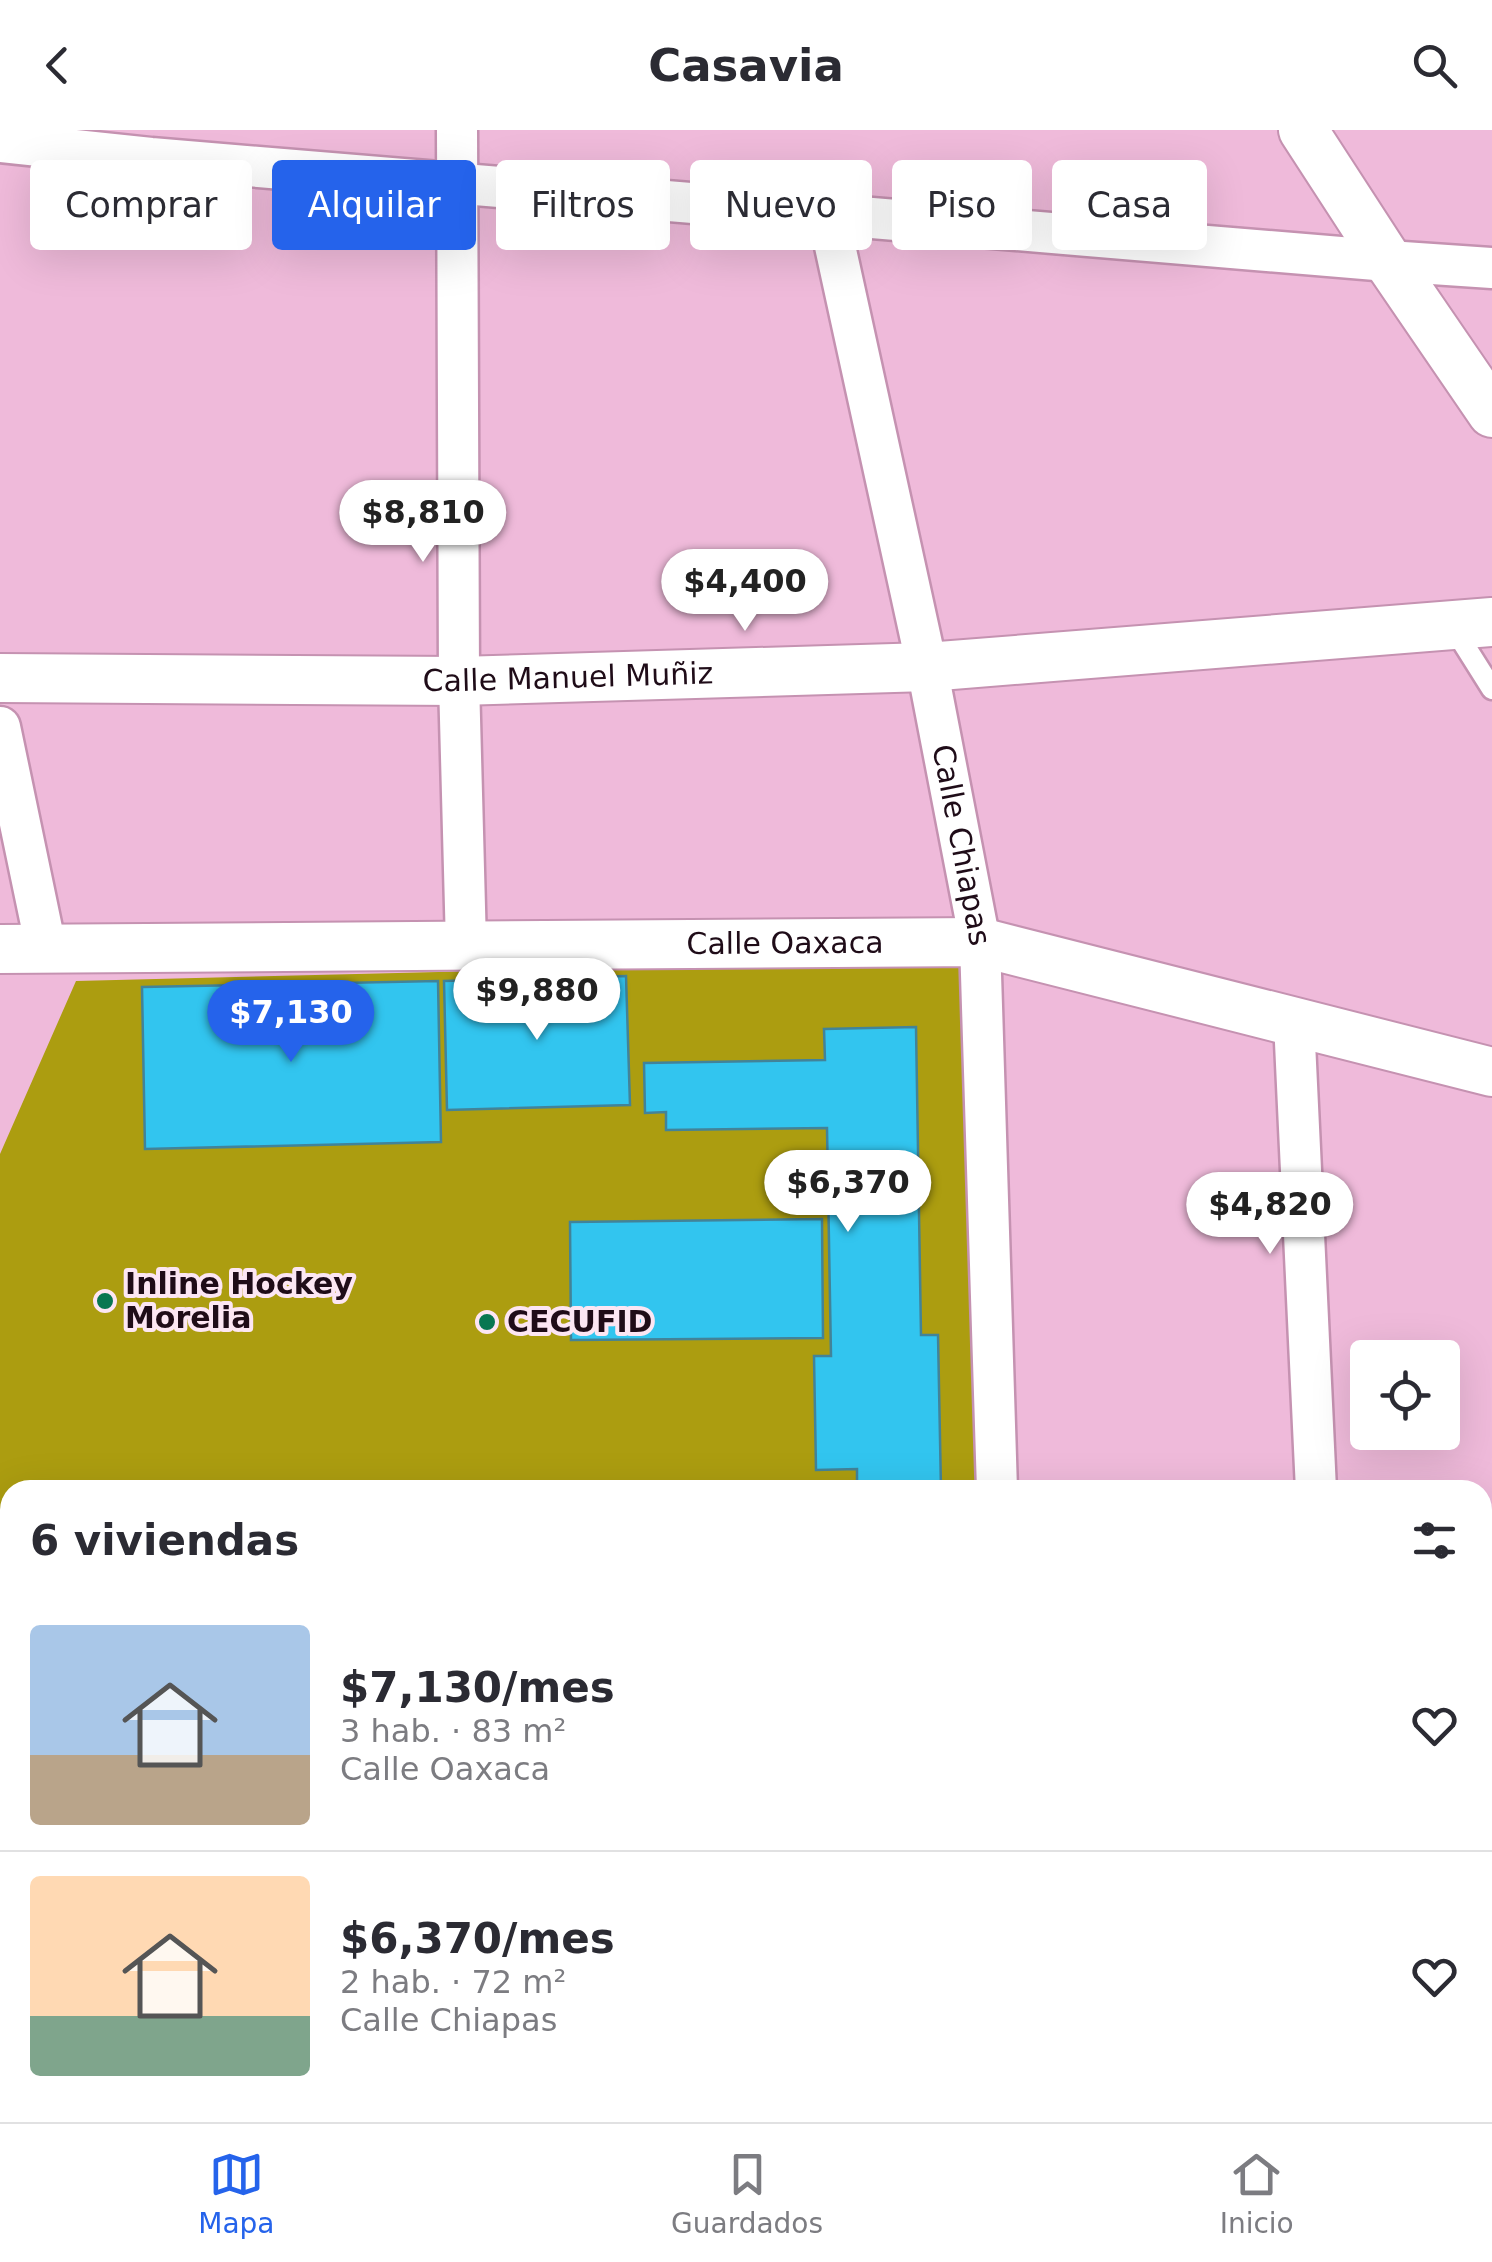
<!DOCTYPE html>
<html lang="es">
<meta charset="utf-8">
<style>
:root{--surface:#fff;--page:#f7f7f7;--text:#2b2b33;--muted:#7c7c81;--line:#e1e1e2;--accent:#2563eb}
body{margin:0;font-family:"DejaVu Sans",sans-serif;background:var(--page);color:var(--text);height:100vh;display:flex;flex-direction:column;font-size:38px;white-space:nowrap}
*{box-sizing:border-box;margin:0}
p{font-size:32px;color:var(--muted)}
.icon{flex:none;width:55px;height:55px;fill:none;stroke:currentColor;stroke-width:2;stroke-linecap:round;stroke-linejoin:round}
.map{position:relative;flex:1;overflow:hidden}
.details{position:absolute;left:0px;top:1350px;width:1492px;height:642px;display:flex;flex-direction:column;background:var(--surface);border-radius:30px 30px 0 0;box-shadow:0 10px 40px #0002}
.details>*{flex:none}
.guide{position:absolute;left:30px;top:30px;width:1432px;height:90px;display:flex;gap:20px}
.fabs{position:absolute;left:1350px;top:1210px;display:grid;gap:20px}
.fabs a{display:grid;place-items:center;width:110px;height:110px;border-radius:10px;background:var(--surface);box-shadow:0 10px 40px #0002;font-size:50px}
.price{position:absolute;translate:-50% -85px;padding:0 22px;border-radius:35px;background:#fff;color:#222;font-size:32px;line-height:65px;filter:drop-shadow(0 2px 5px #0008)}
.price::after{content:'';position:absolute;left:50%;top:60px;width:30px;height:22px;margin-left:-15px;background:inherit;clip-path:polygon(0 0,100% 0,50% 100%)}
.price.current{background:var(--accent);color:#fff}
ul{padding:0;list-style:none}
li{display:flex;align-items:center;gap:30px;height:250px;padding:0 30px}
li+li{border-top:2px solid var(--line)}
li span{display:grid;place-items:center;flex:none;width:280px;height:200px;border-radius:10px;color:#555}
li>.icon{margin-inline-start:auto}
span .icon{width:120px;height:120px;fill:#fffc;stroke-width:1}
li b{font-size:42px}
h2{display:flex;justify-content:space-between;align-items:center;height:120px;padding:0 30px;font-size:42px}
.tag{padding:0 35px;border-radius:10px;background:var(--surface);box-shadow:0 10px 40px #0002;font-size:35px;line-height:90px}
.tag.current{background:var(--accent);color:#fff}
header{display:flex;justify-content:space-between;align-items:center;height:130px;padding:0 30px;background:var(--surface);font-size:45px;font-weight:700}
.menu{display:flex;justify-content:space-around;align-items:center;height:140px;border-top:2px solid var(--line);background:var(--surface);font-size:28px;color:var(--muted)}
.menu a{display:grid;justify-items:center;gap:5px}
.menu .current{color:var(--accent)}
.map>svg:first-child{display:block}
.green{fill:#ac9d10}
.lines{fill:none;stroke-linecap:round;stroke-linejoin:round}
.canal{stroke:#6f6ad9;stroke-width:35}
.building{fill:#32c5ef;stroke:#428399;stroke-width:2.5}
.service-casing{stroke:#c592b1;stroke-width:25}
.minor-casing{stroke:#c592b1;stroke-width:45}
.tertiary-casing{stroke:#c592b1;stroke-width:52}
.secondary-casing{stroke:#c592b1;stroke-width:60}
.service{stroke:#fff;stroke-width:20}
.minor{stroke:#fff;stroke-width:40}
.tertiary{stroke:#fff;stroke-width:48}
.secondary{stroke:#fff;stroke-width:55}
.poi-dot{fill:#087751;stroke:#fce6f3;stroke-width:4}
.labels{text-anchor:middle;stroke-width:8;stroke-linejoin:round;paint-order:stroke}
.street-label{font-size:30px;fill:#1f0c18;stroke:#fce6f3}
.poi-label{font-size:30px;font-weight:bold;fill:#1f0c18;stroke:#fce6f3;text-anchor:start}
</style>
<header><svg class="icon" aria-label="back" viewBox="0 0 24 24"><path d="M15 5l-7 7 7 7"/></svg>Casavia<svg class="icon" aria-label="search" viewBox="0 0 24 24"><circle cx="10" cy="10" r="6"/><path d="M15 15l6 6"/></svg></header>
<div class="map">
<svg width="1492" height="1992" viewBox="0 0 1492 1992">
<rect width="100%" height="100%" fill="#efbada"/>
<!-- green -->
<g class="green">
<path d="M968,829L977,1360H10V1424L0,1408V1024L76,851Z"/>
<path d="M0,1525L10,1537V1769L0,1755Z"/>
<path d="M383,1982L391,1992H192L184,1983Z"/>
<path d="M984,1982V1992H473L463,1983Z"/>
</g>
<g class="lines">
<!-- canal -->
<g class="canal">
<path d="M0,1615L10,1629"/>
<path d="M292,1982L301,1992"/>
</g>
</g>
<!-- building -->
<g class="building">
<path d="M626,846L630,975L447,980L444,851Z"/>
<path d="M438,851L441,1012L145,1019L142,857Z"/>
<path d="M916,897L921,1205H938L941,1360H857V1339L816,1340L814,1226H831L827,998L666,1000V982L645,983L644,933L825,930L824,899Z"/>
<path d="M822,1089L823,1208L571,1210L570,1092Z"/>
</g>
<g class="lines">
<!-- service casing -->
<g class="service-casing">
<path id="service" d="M1453,497L1492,559"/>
</g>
<!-- minor casing -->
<g class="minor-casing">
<g id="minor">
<path d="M457,0L459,551L466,815"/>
<path d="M0,12L151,28L1388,131L1492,138"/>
<path id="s1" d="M828,84L927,537L980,812L997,1360"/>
<path d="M0,597L46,818"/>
<path d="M1294,891L1316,1360"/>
<path d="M1482,1875H1492"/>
<path d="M1014,1982V1992"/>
<path d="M1346,1982V1992"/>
</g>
</g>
<!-- tertiary casing -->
<g class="tertiary-casing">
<g id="tertiary">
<path d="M1303,0L1388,131L1492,283"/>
<path id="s2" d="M0,548L459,551L927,537L1492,492"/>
<path id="s3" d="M0,819L980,812L1492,942"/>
</g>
</g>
<!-- secondary casing -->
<g class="secondary-casing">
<g id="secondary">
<path d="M0,1480L10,1496"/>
<path d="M0,1856L10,1867"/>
<path d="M120,1982L129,1992"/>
<path d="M412,1982L420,1992"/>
</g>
</g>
<!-- service -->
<use href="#service" class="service"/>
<!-- minor -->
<use href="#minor" class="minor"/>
<!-- tertiary -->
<use href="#tertiary" class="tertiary"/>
<!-- secondary -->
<use href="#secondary" class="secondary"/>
</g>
<!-- markers -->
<g class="poi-dot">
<circle cx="105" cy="1171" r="10"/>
<circle cx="487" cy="1192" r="10"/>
</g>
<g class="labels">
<!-- street labels -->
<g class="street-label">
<text dy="10" stroke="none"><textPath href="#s2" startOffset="568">Calle Manuel Muñiz</textPath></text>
<text dy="10" stroke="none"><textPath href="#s1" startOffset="645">Calle Chiapas</textPath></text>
<text dy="10" stroke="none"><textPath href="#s3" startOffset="785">Calle Oaxaca</textPath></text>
</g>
<!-- poi labels -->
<g class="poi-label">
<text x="125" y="1164">Inline Hockey<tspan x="125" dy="34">Morelia</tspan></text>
<text x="507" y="1202">CECUFID</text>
</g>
</g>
</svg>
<div class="fabs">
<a><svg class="icon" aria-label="locate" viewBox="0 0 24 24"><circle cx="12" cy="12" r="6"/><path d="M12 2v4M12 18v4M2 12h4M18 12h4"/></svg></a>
</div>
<b class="price" style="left:423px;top:435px">$8,810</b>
<b class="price" style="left:745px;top:504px">$4,400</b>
<b class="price" style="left:537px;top:913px">$9,880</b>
<b class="price current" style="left:291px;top:935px">$7,130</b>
<b class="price" style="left:848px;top:1105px">$6,370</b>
<b class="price" style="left:1270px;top:1127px">$4,820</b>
<div class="guide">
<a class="tag">Comprar</a>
<a class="tag current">Alquilar</a>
<a class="tag">Filtros</a>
<a class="tag">Nuevo</a>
<a class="tag">Piso</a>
<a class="tag">Casa</a>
</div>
<section class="details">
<h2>6 viviendas<svg class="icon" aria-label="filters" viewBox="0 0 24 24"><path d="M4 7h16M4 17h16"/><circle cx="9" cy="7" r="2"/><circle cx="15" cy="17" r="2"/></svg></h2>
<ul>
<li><span style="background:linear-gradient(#a9c7e8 65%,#b9a48a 0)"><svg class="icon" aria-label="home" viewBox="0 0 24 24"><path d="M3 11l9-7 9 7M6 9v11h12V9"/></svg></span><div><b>$7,130/mes</b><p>3 hab. · 83 m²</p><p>Calle Oaxaca</p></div><svg class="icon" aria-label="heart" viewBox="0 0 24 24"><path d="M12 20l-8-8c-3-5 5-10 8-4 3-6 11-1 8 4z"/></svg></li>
<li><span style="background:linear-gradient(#ffd9b3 70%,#7fa58c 0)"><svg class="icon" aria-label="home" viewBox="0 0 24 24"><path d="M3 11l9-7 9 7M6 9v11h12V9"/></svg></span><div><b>$6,370/mes</b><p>2 hab. · 72 m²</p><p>Calle Chiapas</p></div><svg class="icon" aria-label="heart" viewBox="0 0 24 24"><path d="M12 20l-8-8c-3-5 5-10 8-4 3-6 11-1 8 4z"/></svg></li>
</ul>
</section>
</div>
<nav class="menu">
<a class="current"><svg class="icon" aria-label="map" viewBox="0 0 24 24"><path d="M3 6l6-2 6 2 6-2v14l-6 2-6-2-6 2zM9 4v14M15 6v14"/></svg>Mapa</a>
<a><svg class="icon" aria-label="saved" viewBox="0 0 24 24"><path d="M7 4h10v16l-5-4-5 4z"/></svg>Guardados</a>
<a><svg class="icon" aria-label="home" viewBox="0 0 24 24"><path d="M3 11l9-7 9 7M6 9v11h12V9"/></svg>Inicio</a>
</nav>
